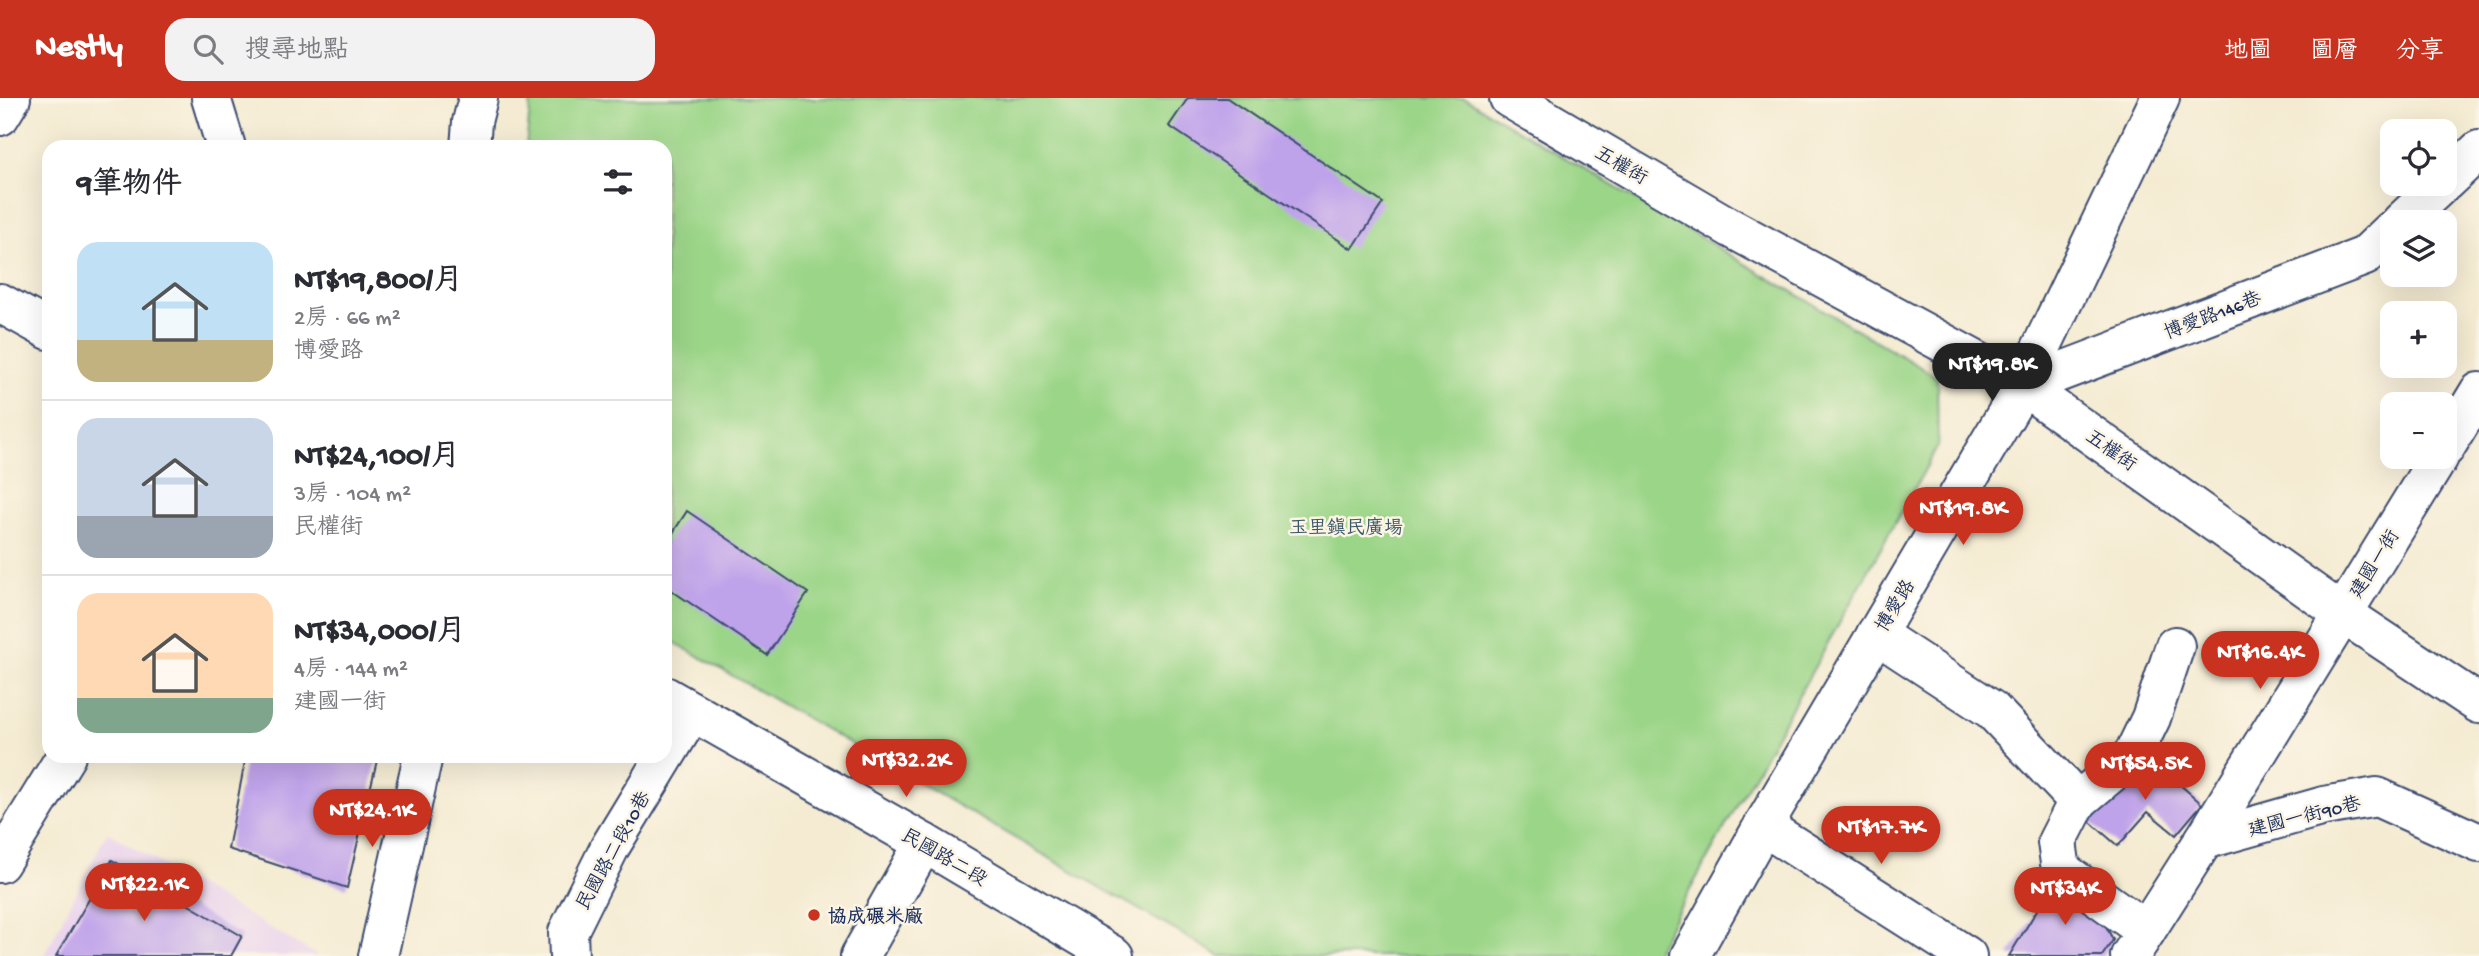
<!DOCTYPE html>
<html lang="zh-TW">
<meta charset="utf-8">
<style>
:root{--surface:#fff;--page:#f2f2f3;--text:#2b2b33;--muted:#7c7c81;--line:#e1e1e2;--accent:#c8321e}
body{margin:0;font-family:"Gochi Hand","LXGW WenKai TC",sans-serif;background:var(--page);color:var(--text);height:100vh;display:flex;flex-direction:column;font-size:26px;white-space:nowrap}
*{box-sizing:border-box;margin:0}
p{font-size:23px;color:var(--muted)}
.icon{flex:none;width:38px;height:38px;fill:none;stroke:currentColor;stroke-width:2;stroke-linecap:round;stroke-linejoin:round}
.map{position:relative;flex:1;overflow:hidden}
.sheet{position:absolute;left:42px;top:42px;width:630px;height:623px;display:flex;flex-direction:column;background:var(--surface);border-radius:21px;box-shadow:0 7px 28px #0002}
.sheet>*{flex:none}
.tools{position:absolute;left:2380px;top:21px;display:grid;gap:14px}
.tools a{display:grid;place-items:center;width:77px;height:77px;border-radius:14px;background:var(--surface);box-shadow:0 7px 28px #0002;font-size:35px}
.price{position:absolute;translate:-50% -60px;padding:0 16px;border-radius:24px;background:var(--accent);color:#fff;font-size:23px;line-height:46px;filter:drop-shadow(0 2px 4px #0008)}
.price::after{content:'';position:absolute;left:50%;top:42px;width:21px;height:16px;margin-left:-10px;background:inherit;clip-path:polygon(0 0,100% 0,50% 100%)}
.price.active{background:#222;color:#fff}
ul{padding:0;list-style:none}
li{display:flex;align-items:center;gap:21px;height:175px;padding:0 35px}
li+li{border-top:2px solid var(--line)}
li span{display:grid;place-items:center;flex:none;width:196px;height:140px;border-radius:21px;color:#555}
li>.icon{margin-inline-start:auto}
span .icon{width:84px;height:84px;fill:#fffc;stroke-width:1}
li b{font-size:30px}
h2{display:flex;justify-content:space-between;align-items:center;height:84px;padding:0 35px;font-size:30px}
header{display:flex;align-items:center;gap:42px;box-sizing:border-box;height:98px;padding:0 35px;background:var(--accent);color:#fff}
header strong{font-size:33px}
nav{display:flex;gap:38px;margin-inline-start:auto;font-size:24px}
.search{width:490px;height:63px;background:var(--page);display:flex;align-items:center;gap:18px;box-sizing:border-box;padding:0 24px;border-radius:21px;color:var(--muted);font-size:26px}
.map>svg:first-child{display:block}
.built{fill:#e9d2ee}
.green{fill:#9bd588;stroke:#5b8273;stroke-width:2}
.building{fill:#bfa3ea}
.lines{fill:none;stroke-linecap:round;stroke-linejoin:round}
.minor-casing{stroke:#3c4b6f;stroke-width:42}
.minor{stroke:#fff;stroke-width:38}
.poi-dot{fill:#c8321e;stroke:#fcf5e5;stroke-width:2.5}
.labels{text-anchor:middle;stroke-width:5;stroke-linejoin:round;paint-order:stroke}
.street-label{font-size:19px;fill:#1b2f5e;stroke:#fcf5e5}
.park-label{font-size:19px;fill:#3b5868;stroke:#fcf5e5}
.poi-label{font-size:19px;font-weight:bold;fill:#1b2f5e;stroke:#fcf5e5;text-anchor:start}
</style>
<header>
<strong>Nestly</strong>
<div class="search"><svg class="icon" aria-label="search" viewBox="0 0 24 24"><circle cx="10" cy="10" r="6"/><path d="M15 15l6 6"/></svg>搜尋地點</div>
<nav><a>地圖</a><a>圖層</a><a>分享</a></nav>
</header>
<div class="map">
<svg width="2479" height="858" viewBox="0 0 2479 858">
<rect width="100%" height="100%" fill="#fcf5e5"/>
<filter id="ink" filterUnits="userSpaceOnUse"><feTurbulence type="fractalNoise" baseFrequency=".0143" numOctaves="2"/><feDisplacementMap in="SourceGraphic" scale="14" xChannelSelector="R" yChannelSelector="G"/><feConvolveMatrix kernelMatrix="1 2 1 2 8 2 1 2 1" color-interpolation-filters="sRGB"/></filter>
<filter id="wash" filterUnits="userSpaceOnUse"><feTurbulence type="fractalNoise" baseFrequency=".00686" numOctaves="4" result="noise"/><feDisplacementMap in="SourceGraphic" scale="28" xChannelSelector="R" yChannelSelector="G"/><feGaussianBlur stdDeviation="1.57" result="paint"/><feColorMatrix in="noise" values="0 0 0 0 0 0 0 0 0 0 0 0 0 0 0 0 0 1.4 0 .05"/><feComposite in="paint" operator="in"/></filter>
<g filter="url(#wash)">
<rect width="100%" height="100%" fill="#f4ebd2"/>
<!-- built -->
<path class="built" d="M107,734L318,858H44Z"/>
<!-- green -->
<path class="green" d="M531,0H1464L1937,279L1938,348L1653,858H1220L665,539V49H526Z"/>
<g id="blocks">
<!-- building -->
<g class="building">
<path d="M1188,0H1227L1383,105L1352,151L1169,28Z"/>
<path d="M687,413L808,495L767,557L665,488V447Z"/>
<path d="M2145,656L2202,706L2176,737L2148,714L2118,748L2088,722Z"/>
<path d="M246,658H378L347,790L228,751Z"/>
<path d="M112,762L242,838L231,858H56Z"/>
<path d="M2054,784L2093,802L2113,842L2102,858H2009Z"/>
</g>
</g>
</g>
<g filter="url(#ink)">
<use href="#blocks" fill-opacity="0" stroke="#3c4b6f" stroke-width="2"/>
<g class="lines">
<!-- minor casing -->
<g class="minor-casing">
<g id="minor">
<path d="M211,0L226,49"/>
<path d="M1509,0L1731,130L2023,288L2342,515L2479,606"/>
<path d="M0,18L11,0"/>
<path d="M470,49L472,24L478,0"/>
<path d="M2445,84L2479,52"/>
<path d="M2401,124L2442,86"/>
<path d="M0,205L49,232"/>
<path d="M2023,288L2365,158L2392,132"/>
<path d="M2445,350L2479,294"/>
<path d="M1876,536L1992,612L2078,703L2057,744L2061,772L2146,833"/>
<path d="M665,598L924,745L1114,858"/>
<path d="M2078,703L2133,657L2151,620L2175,548"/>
<path d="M1763,728L1967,858"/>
<path d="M2204,742L2324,708L2377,699L2479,745"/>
<path d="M0,765L66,658"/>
<path d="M378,858L423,658"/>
<path d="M569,858L568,834L610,749L692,614"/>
<path d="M860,858L924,745"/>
<path d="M1690,858L1763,728L2023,288L2160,0"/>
<path d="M2130,858L2204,742L2439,359"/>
</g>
</g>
<!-- minor -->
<use href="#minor" class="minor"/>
</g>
</g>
<!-- markers -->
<circle class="poi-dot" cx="814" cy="817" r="7"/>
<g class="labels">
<!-- street labels -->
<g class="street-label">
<text transform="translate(1622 66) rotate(30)" y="7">五權街</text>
<text transform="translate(2212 216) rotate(-21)" y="7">博愛路146巷</text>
<text transform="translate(2112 351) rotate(35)" y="7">五權街</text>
<text transform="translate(2373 465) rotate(-58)" y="7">建國一街</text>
<text transform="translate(1894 507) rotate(-59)" y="7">博愛路</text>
<text transform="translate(2304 717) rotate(-14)" y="7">建國一街90巷</text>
<text transform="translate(612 752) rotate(-61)" y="7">民國路二段10巷</text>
<text transform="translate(945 758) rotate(30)" y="7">民國路二段</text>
</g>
<!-- park labels -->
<g class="park-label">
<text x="1346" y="435">玉里鎮民廣場</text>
</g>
<!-- poi labels -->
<g class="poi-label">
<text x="828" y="824">協成碾米廠</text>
</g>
</g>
</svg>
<div class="tools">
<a><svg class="icon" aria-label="locate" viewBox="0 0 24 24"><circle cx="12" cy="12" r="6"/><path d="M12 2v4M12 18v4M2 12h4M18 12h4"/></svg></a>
<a><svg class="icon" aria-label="layers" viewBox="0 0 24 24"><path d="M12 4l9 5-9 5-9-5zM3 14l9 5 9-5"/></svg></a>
<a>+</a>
<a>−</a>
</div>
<b class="price active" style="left:1992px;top:305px">NT$19.8K</b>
<b class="price" style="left:1963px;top:449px">NT$19.8K</b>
<b class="price" style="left:2260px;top:593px">NT$16.4K</b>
<b class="price" style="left:906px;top:701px">NT$32.2K</b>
<b class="price" style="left:2145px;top:704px">NT$54.5K</b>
<b class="price" style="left:372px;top:751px">NT$24.1K</b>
<b class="price" style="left:1881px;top:768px">NT$17.7K</b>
<b class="price" style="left:144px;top:825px">NT$22.1K</b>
<b class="price" style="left:2065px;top:829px">NT$34K</b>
<section class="sheet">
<h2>9筆物件<svg class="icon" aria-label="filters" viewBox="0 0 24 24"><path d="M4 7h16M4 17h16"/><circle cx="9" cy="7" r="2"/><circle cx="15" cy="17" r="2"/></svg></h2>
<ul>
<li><span style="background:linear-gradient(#bfe0f5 70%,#c2b280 0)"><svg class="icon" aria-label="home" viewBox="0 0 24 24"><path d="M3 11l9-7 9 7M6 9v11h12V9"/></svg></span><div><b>NT$19,800/月</b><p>2房 · 66 m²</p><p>博愛路</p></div></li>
<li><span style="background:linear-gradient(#c9d6e8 70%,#9aa5b1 0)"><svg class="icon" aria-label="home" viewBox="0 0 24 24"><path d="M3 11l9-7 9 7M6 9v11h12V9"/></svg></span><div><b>NT$24,100/月</b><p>3房 · 104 m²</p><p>民權街</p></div></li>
<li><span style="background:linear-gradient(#ffd9b3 75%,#7fa58c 0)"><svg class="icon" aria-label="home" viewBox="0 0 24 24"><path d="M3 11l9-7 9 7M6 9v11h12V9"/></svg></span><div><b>NT$34,000/月</b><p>4房 · 144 m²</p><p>建國一街</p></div></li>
</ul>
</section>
</div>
